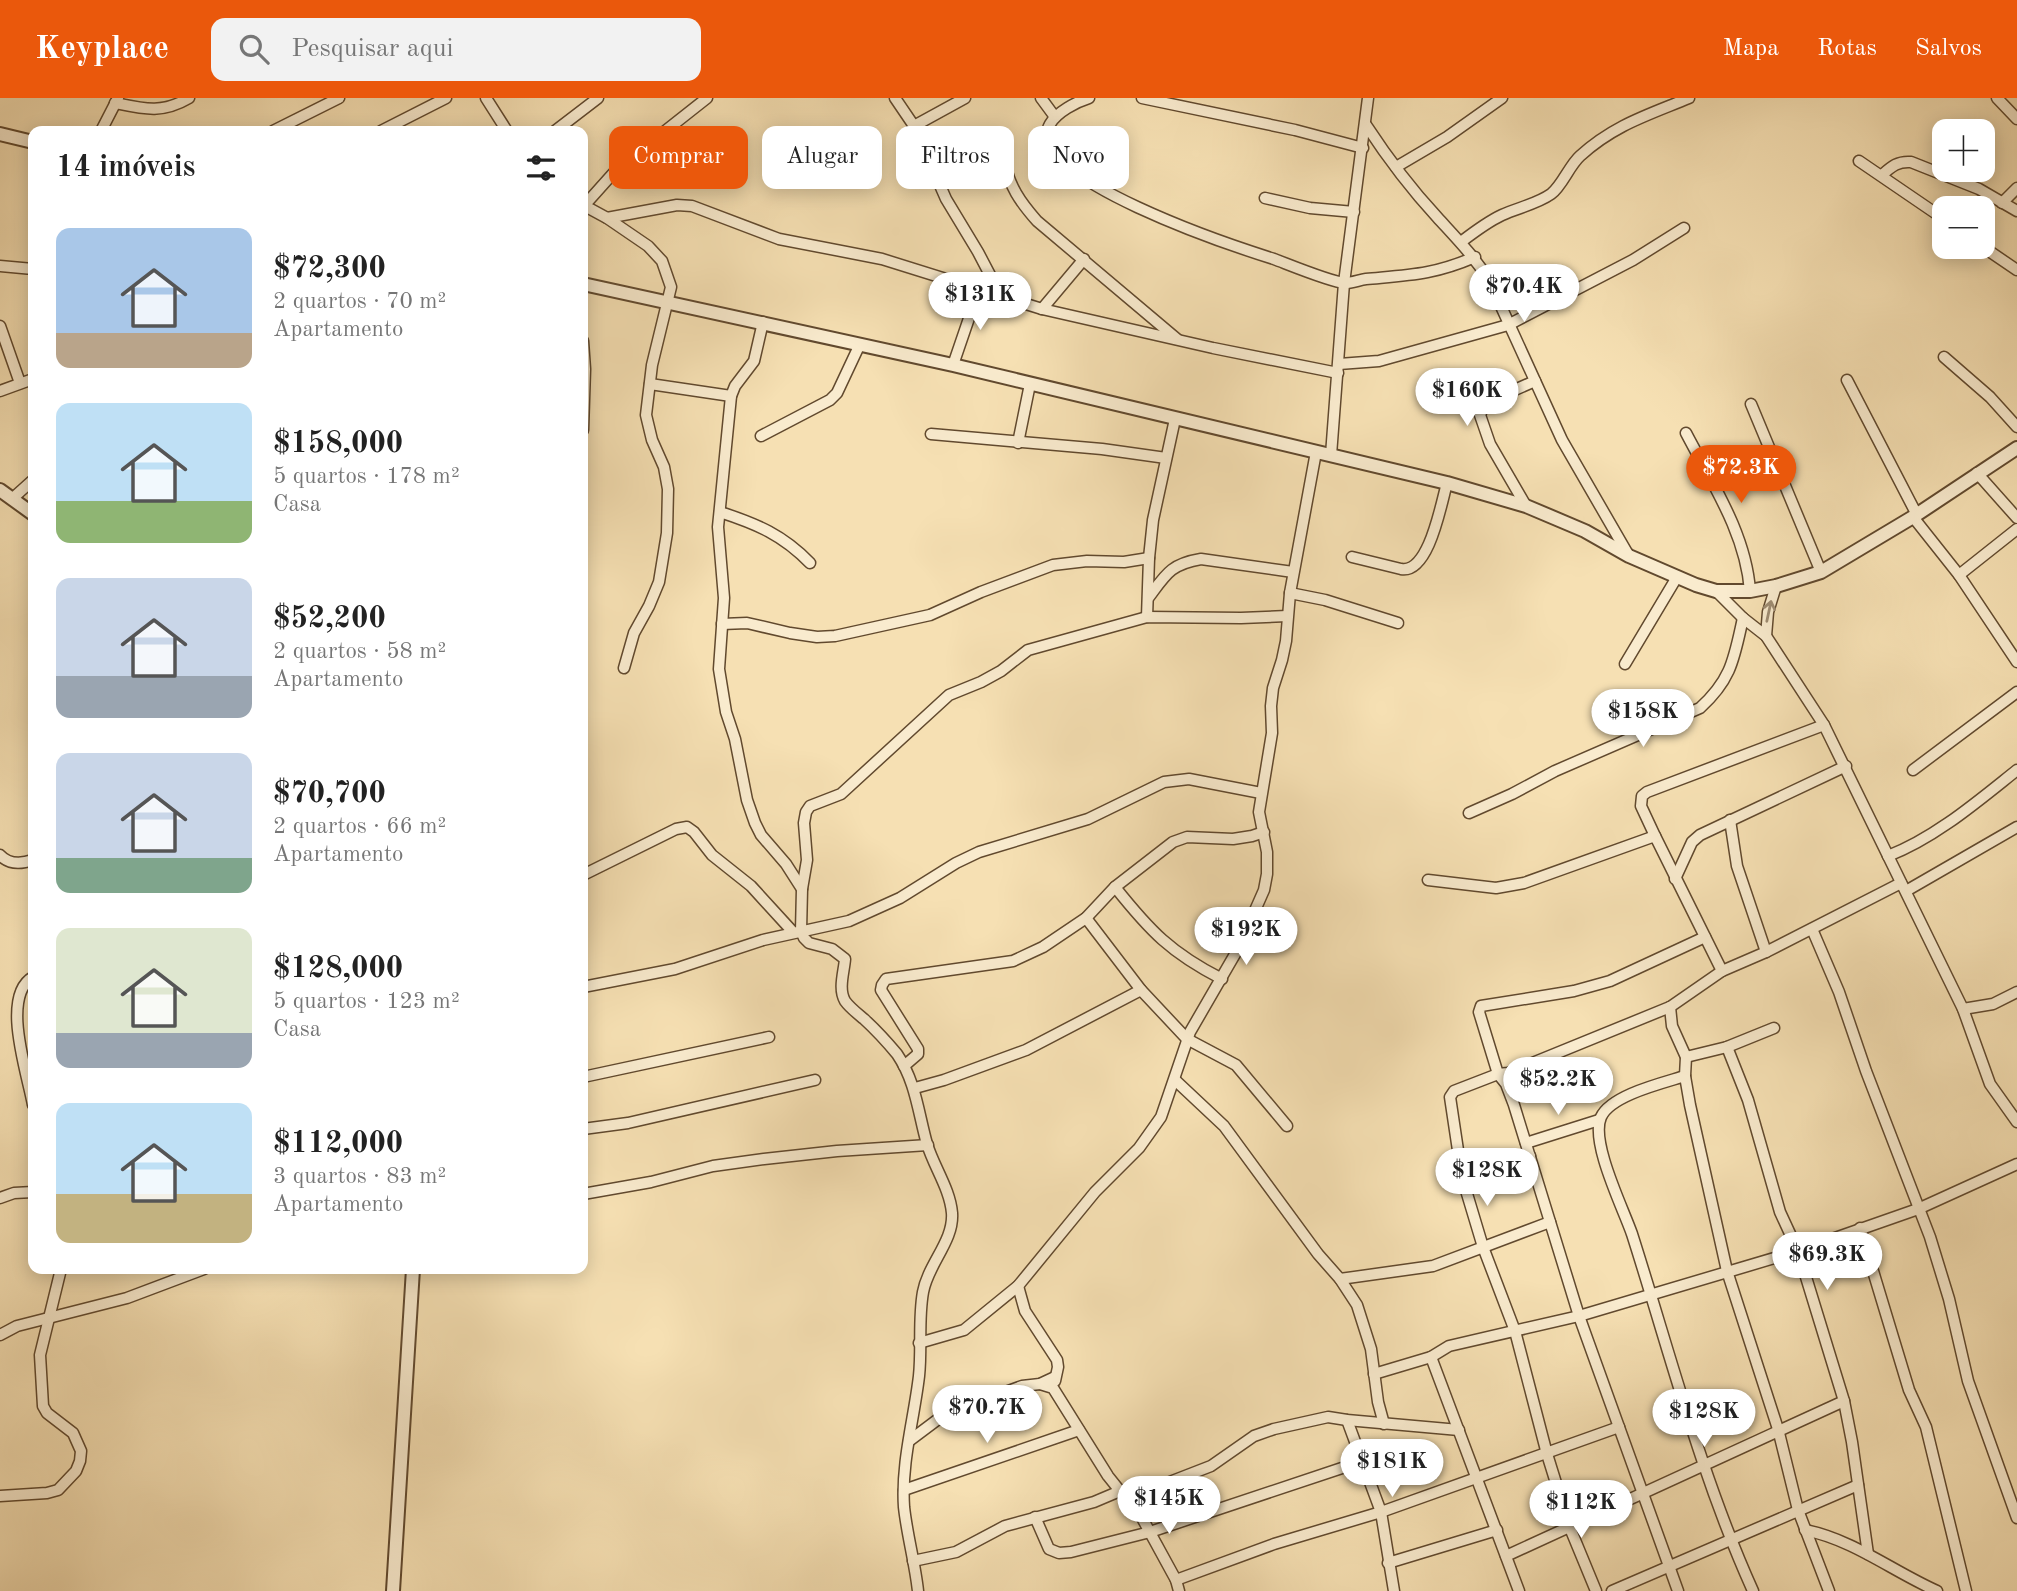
<!DOCTYPE html>
<html lang="pt">
<meta charset="utf-8">
<style>
:root{--surface:#fff;--page:#f2f2f2;--text:#222;--muted:#767676;--accent:#ea580c}
body{margin:0;font-family:"Old Standard TT",serif;background:var(--page);color:var(--text);height:100vh;display:flex;flex-direction:column;font-size:26px;white-space:nowrap}
*{box-sizing:border-box;margin:0}
p{font-size:23px;color:var(--muted)}
.icon{flex:none;width:38px;height:38px;fill:none;stroke:currentColor;stroke-width:2;stroke-linecap:round;stroke-linejoin:round}
.map{position:relative;flex:1;overflow:hidden}
.drawer{position:absolute;left:28px;top:28px;width:560px;height:1148px;display:flex;flex-direction:column;background:var(--surface);border-radius:14px;box-shadow:0 4px 18px #0003}
.drawer>*{flex:none}
.hud{position:absolute;left:609px;top:28px;width:665px;height:63px;display:flex;gap:14px}
.controls{position:absolute;left:1932px;top:21px;display:grid;gap:14px}
.controls a{display:grid;place-items:center;width:63px;height:63px;border-radius:14px;background:var(--surface);box-shadow:0 4px 18px #0003;font-size:35px}
.price{position:absolute;translate:-50% -60px;padding:0 16px;border-radius:24px;background:#fff;color:#222;font-size:23px;line-height:46px;filter:drop-shadow(0 2px 4px #0008)}
.price::after{content:'';position:absolute;left:50%;top:42px;width:21px;height:16px;margin-left:-10px;background:inherit;clip-path:polygon(0 0,100% 0,50% 100%)}
.price.selected{background:var(--accent);color:#fff}
ul{padding:0;list-style:none}
li{display:flex;align-items:center;gap:21px;height:175px;padding:0 28px}
li span{display:grid;place-items:center;flex:none;width:196px;height:140px;border-radius:14px;color:#555}
li>.icon{margin-inline-start:auto}
span .icon{width:84px;height:84px;fill:#fffc;stroke-width:1}
li b{font-size:30px}
h2{display:flex;justify-content:space-between;align-items:center;height:84px;padding:0 28px;font-size:30px}
.chip{padding:0 24px;border-radius:14px;background:var(--surface);box-shadow:0 4px 18px #0003;font-size:24px;line-height:63px}
.chip.selected{background:var(--accent);color:#fff}
header{display:flex;align-items:center;gap:42px;box-sizing:border-box;height:98px;padding:0 35px;background:var(--accent);color:#fff}
header strong{font-size:33px}
nav{display:flex;gap:38px;margin-inline-start:auto;font-size:24px}
.search{width:490px;height:63px;background:var(--page);display:flex;align-items:center;gap:18px;box-sizing:border-box;padding:0 24px;border-radius:14px;color:var(--muted);font-size:26px}
.map>svg:first-child{display:block}
.lines{fill:none;stroke-linecap:round;stroke-linejoin:round}
.minor-casing{stroke:#61492e;stroke-width:13}
.tertiary-casing{stroke:#61492e;stroke-width:16}
.minor{stroke:#f9ebce;stroke-width:10}
.tertiary{stroke:#f9ebce;stroke-width:12}
.oneway{stroke:#9e8c72}
</style>
<header>
<strong>Keyplace</strong>
<div class="search"><svg class="icon" aria-label="search" viewBox="0 0 24 24"><circle cx="10" cy="10" r="6"/><path d="M15 15l6 6"/></svg>Pesquisar aqui</div>
<nav><a>Mapa</a><a>Rotas</a><a>Salvos</a></nav>
</header>
<div class="map">
<svg width="2017" height="1493" viewBox="0 0 2017 1493">
<rect width="100%" height="100%" fill="#f6e0b3"/>
<filter id="stains"><feTurbulence type="fractalNoise" baseFrequency=".00286" numOctaves="4"/><feColorMatrix values="0 0 0 0 .2 0 0 0 0 .09 0 0 0 0 .02 0 0 0 .5 -.17"/></filter>
<radialGradient id="worn" r=".72"><stop offset=".6" stop-color="#630" stop-opacity="0"/><stop offset="1" stop-color="#630" stop-opacity=".3"/></radialGradient>
<g class="lines">
<!-- minor casing -->
<g class="minor-casing">
<g id="minor">
<path d="M486,0L507,33"/>
<path d="M895,0L914,28L946,101L978,154L1001,198"/>
<path d="M1041,0L1055,19"/>
<path d="M1089,0C1076,4 1057,14 1050,26C1020,79 1239,150 1274,161C1290,167 1331,184 1345,185C1352,185 1359,182 1366,181C1410,177 1433,177 1475,159"/>
<path d="M1142,0L1295,32L1363,50"/>
<path d="M1997,0L2017,21"/>
<path d="M115,5C144,11 162,16 189,0"/>
<path d="M1366,27C1387,59 1411,91 1437,119C1457,141 1473,157 1489,182L1562,342L1629,458"/>
<path d="M914,28L965,0"/>
<path d="M101,33L118,0"/>
<path d="M273,33L339,0"/>
<path d="M381,33L446,0"/>
<path d="M555,33L598,0"/>
<path d="M1005,63C1008,87 1021,105 1037,123L1177,241"/>
<path d="M1859,63L1944,121"/>
<path d="M1396,69L1447,39L1502,0"/>
<path d="M1882,77C1892,68 1898,63 1911,64L1979,91L2017,113"/>
<path d="M1265,100L1310,110L1354,114"/>
<path d="M2002,105L2017,90"/>
<path d="M583,107L607,120L648,148L662,163L671,189L652,267L646,317L652,342L664,369L668,391L667,435L659,484L649,508L634,535L624,570"/>
<path d="M583,109L617,71L707,0"/>
<path d="M607,120L677,107L692,108L779,141L882,161L1042,211L1213,250L1338,275"/>
<path d="M1461,144C1474,134 1487,124 1502,117C1517,110 1537,106 1551,96C1562,88 1569,68 1580,58C1614,27 1648,17 1689,0"/>
<path d="M1983,149L2017,172"/>
<path d="M0,168L33,171"/>
<path d="M1042,211L1084,161"/>
<path d="M763,224L754,263L735,288L731,298L718,429L724,500L719,571L726,614L735,641L747,702L755,725L761,737L786,766L802,791L801,833L804,840L809,845L832,851L845,861C844,874 838,891 845,903C850,910 858,916 864,921C876,932 887,944 897,956C916,984 918,1014 927,1046C934,1069 950,1091 952,1115C954,1143 928,1166 923,1194C918,1222 922,1250 919,1278C914,1321 901,1365 904,1409C907,1437 915,1465 918,1493"/>
<path d="M0,228L20,285"/>
<path d="M583,243L585,271L583,332"/>
<path d="M1944,259L1990,299L2017,329"/>
<path d="M1339,266L1379,263L1508,227L1633,162L1684,130"/>
<path d="M953,267L979,191"/>
<path d="M1847,282L1917,417"/>
<path d="M650,286L731,298"/>
<path d="M0,293L33,281"/>
<path d="M1751,306L1821,474"/>
<path d="M1686,335C1712,385 1746,436 1750,493"/>
<path d="M931,336L1102,351L1166,360"/>
<path d="M761,338L830,302L837,295L860,246"/>
<path d="M1018,345L1030,286"/>
<path d="M1331,357L1344,185L1368,0"/>
<path d="M1977,375L2017,420"/>
<path d="M13,400L33,382"/>
<path d="M1526,408L1490,346L1480,317L1485,305L1535,283"/>
<path d="M720,414C757,426 783,437 810,465"/>
<path d="M1913,419L1959,477L2017,564"/>
<path d="M1352,459L1401,471C1429,476 1441,406 1447,385"/>
<path d="M1959,477L2017,431"/>
<path d="M1716,493L1743,520L1766,538L1824,627L1963,911L1990,986L2017,1024"/>
<path d="M1290,495L1325,502L1398,525"/>
<path d="M1149,499C1166,476 1171,466 1201,461L1293,474"/>
<path d="M1147,519L1149,460L1153,422L1175,321"/>
<path d="M722,526L747,525L790,535L817,539L835,538L930,517L981,494L1053,467L1087,463L1124,464L1149,460"/>
<path d="M1766,538L1768,514L1776,488"/>
<path d="M1625,566L1677,479"/>
<path d="M1913,672L2017,594"/>
<path d="M1469,715L1512,696L1555,673L1700,610C1732,581 1734,560 1743,520"/>
<path d="M1730,722L1737,768L1766,854"/>
<path d="M1655,738L1641,708L1642,698L1647,694L1824,627"/>
<path d="M0,757C9,767 21,766 33,762"/>
<path d="M1888,758C1935,740 1978,703 2017,672"/>
<path d="M583,777L676,731L687,729L694,734L712,757L751,788L793,834"/>
<path d="M1675,781L1692,744L1700,737L1846,668"/>
<path d="M1428,782L1496,790L1524,785L1655,738L1722,873"/>
<path d="M1115,789C1150,833 1171,855 1222,881"/>
<path d="M802,791L807,762L804,725L806,714L810,708L841,696L949,597L981,584L1001,573L1028,552L1147,519L1241,520L1287,518"/>
<path d="M1906,793L2017,729"/>
<path d="M1086,820L1141,892L1187,941L1236,967L1287,1028"/>
<path d="M1812,831L1839,894L1866,973L1930,1139L1949,1201L1968,1283L2017,1420"/>
<path d="M33,879C0,898 28,977 33,1007"/>
<path d="M583,889L675,871L763,842L849,823L900,800L956,765L979,754L1088,721L1164,684L1189,681L1261,695"/>
<path d="M1670,909L1672,928L1686,959L1685,978L1690,1007L1727,1173L1778,1331L1798,1412L1829,1493"/>
<path d="M1963,911L1993,906L2017,894"/>
<path d="M1727,949L1748,1002L1780,1114L1798,1153L1844,1303L1852,1344L1868,1456"/>
<path d="M1686,959L1727,949L1774,930"/>
<path d="M904,968L918,956V951L881,892L882,887L886,881L1013,863L1043,849L1086,820L1115,789L1173,744L1187,739L1233,741L1252,738L1264,734"/>
<path d="M1685,978C1663,985 1611,997 1601,1019C1590,1044 1623,1110 1632,1136C1670,1255 1701,1378 1753,1493"/>
<path d="M583,979L769,939"/>
<path d="M1175,982L1224,1028L1318,1156L1340,1181L1357,1207L1371,1251L1378,1304L1384,1326"/>
<path d="M915,990L944,982L1026,952L1141,892"/>
<path d="M583,1031L628,1025L815,982"/>
<path d="M1526,1045L1599,1022"/>
<path d="M1462,1079L1530,1058"/>
<path d="M583,1096L651,1084L713,1068L764,1061L837,1053L928,1047"/>
<path d="M0,1100L14,1095L33,1094"/>
<path d="M1860,1130L1909,1292L1926,1329L1966,1493"/>
<path d="M1340,1181L1433,1168L1550,1124"/>
<path d="M1018,1188L1025,1213L1057,1262L1058,1269L1055,1283"/>
<path d="M0,1237L17,1228L127,1200L204,1171"/>
<path d="M919,1245L964,1232L1018,1188L1095,1094L1139,1050L1161,1019L1190,934L1238,851L1264,792L1267,776V754L1259,714L1272,635L1271,608L1273,590L1282,562L1286,543L1290,495L1316,354"/>
<path d="M1431,1259L1519,1493"/>
<path d="M1374,1276L1431,1259L1449,1248L1579,1218L1798,1153L1918,1111L2017,1066"/>
<path d="M1040,1286L1053,1290L1108,1378L1120,1393L1129,1396L1144,1394L1211,1368L1254,1338L1274,1331L1328,1319L1347,1322L1459,1332"/>
<path d="M1347,1322L1381,1414L1394,1493"/>
<path d="M909,1343L945,1316L1022,1288L1040,1286L1055,1279"/>
<path d="M904,1392L1079,1332"/>
<path d="M1129,1396L1176,1482L1179,1493"/>
<path d="M0,1398L47,1395L58,1392L76,1373L80,1363L81,1353L73,1335L47,1315L43,1308L40,1257L61,1171"/>
<path d="M1035,1419L1049,1451L1059,1455L1071,1454L1150,1434L1363,1363"/>
<path d="M1805,1432C1854,1442 1892,1473 1937,1493"/>
<path d="M1506,1458L1844,1303"/>
<path d="M913,1463L956,1454L1005,1428L1094,1404L1120,1393"/>
<path d="M1388,1465L1497,1432"/>
<path d="M1176,1482L1274,1446L1381,1414L1619,1329"/>
<path d="M1596,1493L1570,1430L1547,1356L1515,1233L1483,1149L1462,1079L1450,999L1454,993L1498,976L1479,914L1481,908L1574,893L1610,883L1705,839"/>
<path d="M1612,1493L1858,1387"/>
<path d="M1678,1493L1579,1218L1514,1007L1506,986L1498,976L1508,975L1670,909L1722,873L1766,854L1901,785"/>
</g>
</g>
<!-- tertiary casing -->
<g class="tertiary-casing">
<g id="tertiary">
<path d="M0,36L33,44"/>
<path d="M583,186L953,267L1447,385L1526,408L1585,433L1629,458L1696,487L1716,493H1750L1776,488L1821,474L1913,419L2017,350"/>
<path d="M0,392L33,416"/>
<path d="M393,1493L413,1171"/>
</g>
</g>
<!-- minor -->
<use href="#minor" class="minor"/>
<!-- tertiary -->
<use href="#tertiary" class="tertiary"/>
</g>
<!-- one-way arrows -->
<defs><path id="oneway-shaft" d="M-6 0H5M1.5-3L5.5 0L1.5 3" fill="none" stroke-width="1.6" stroke-linecap="round" stroke-linejoin="round" transform="scale(1.75)"/></defs>
<use class="oneway" href="#oneway-shaft" transform="translate(1769 513) rotate(-78)"/>
<rect width="100%" height="100%" filter="url(#stains)"/>
<rect width="100%" height="100%" fill="url(#worn)"/>
</svg>
<div class="controls">
<a>+</a>
<a>−</a>
</div>
<b class="price" style="left:1524px;top:226px">$70.4K</b>
<b class="price" style="left:980px;top:234px">$131K</b>
<b class="price" style="left:1467px;top:330px">$160K</b>
<b class="price selected" style="left:1741px;top:407px">$72.3K</b>
<b class="price" style="left:1643px;top:651px">$158K</b>
<b class="price" style="left:1246px;top:869px">$192K</b>
<b class="price" style="left:1558px;top:1019px">$52.2K</b>
<b class="price" style="left:1487px;top:1110px">$128K</b>
<b class="price" style="left:1827px;top:1194px">$69.3K</b>
<b class="price" style="left:987px;top:1347px">$70.7K</b>
<b class="price" style="left:1704px;top:1351px">$128K</b>
<b class="price" style="left:1392px;top:1401px">$181K</b>
<b class="price" style="left:1169px;top:1438px">$145K</b>
<b class="price" style="left:1581px;top:1442px">$112K</b>
<div class="hud">
<a class="chip selected">Comprar</a>
<a class="chip">Alugar</a>
<a class="chip">Filtros</a>
<a class="chip">Novo</a>
</div>
<section class="drawer">
<h2>14 imóveis<svg class="icon" aria-label="filters" viewBox="0 0 24 24"><path d="M4 7h16M4 17h16"/><circle cx="9" cy="7" r="2"/><circle cx="15" cy="17" r="2"/></svg></h2>
<ul>
<li><span style="background:linear-gradient(#a9c7e8 75%,#b9a48a 0)"><svg class="icon" aria-label="home" viewBox="0 0 24 24"><path d="M3 11l9-7 9 7M6 9v11h12V9"/></svg></span><div><b>$72,300</b><p>2 quartos · 70 m²</p><p>Apartamento</p></div></li>
<li><span style="background:linear-gradient(#bfe0f5 70%,#8fb573 0)"><svg class="icon" aria-label="home" viewBox="0 0 24 24"><path d="M3 11l9-7 9 7M6 9v11h12V9"/></svg></span><div><b>$158,000</b><p>5 quartos · 178 m²</p><p>Casa</p></div></li>
<li><span style="background:linear-gradient(#c9d6e8 70%,#9aa5b1 0)"><svg class="icon" aria-label="home" viewBox="0 0 24 24"><path d="M3 11l9-7 9 7M6 9v11h12V9"/></svg></span><div><b>$52,200</b><p>2 quartos · 58 m²</p><p>Apartamento</p></div></li>
<li><span style="background:linear-gradient(#c9d6e8 75%,#7fa58c 0)"><svg class="icon" aria-label="home" viewBox="0 0 24 24"><path d="M3 11l9-7 9 7M6 9v11h12V9"/></svg></span><div><b>$70,700</b><p>2 quartos · 66 m²</p><p>Apartamento</p></div></li>
<li><span style="background:linear-gradient(#dfe7d0 75%,#9aa5b1 0)"><svg class="icon" aria-label="home" viewBox="0 0 24 24"><path d="M3 11l9-7 9 7M6 9v11h12V9"/></svg></span><div><b>$128,000</b><p>5 quartos · 123 m²</p><p>Casa</p></div></li>
<li><span style="background:linear-gradient(#bfe0f5 65%,#c2b280 0)"><svg class="icon" aria-label="home" viewBox="0 0 24 24"><path d="M3 11l9-7 9 7M6 9v11h12V9"/></svg></span><div><b>$112,000</b><p>3 quartos · 83 m²</p><p>Apartamento</p></div></li>
</ul>
</section>
</div>
